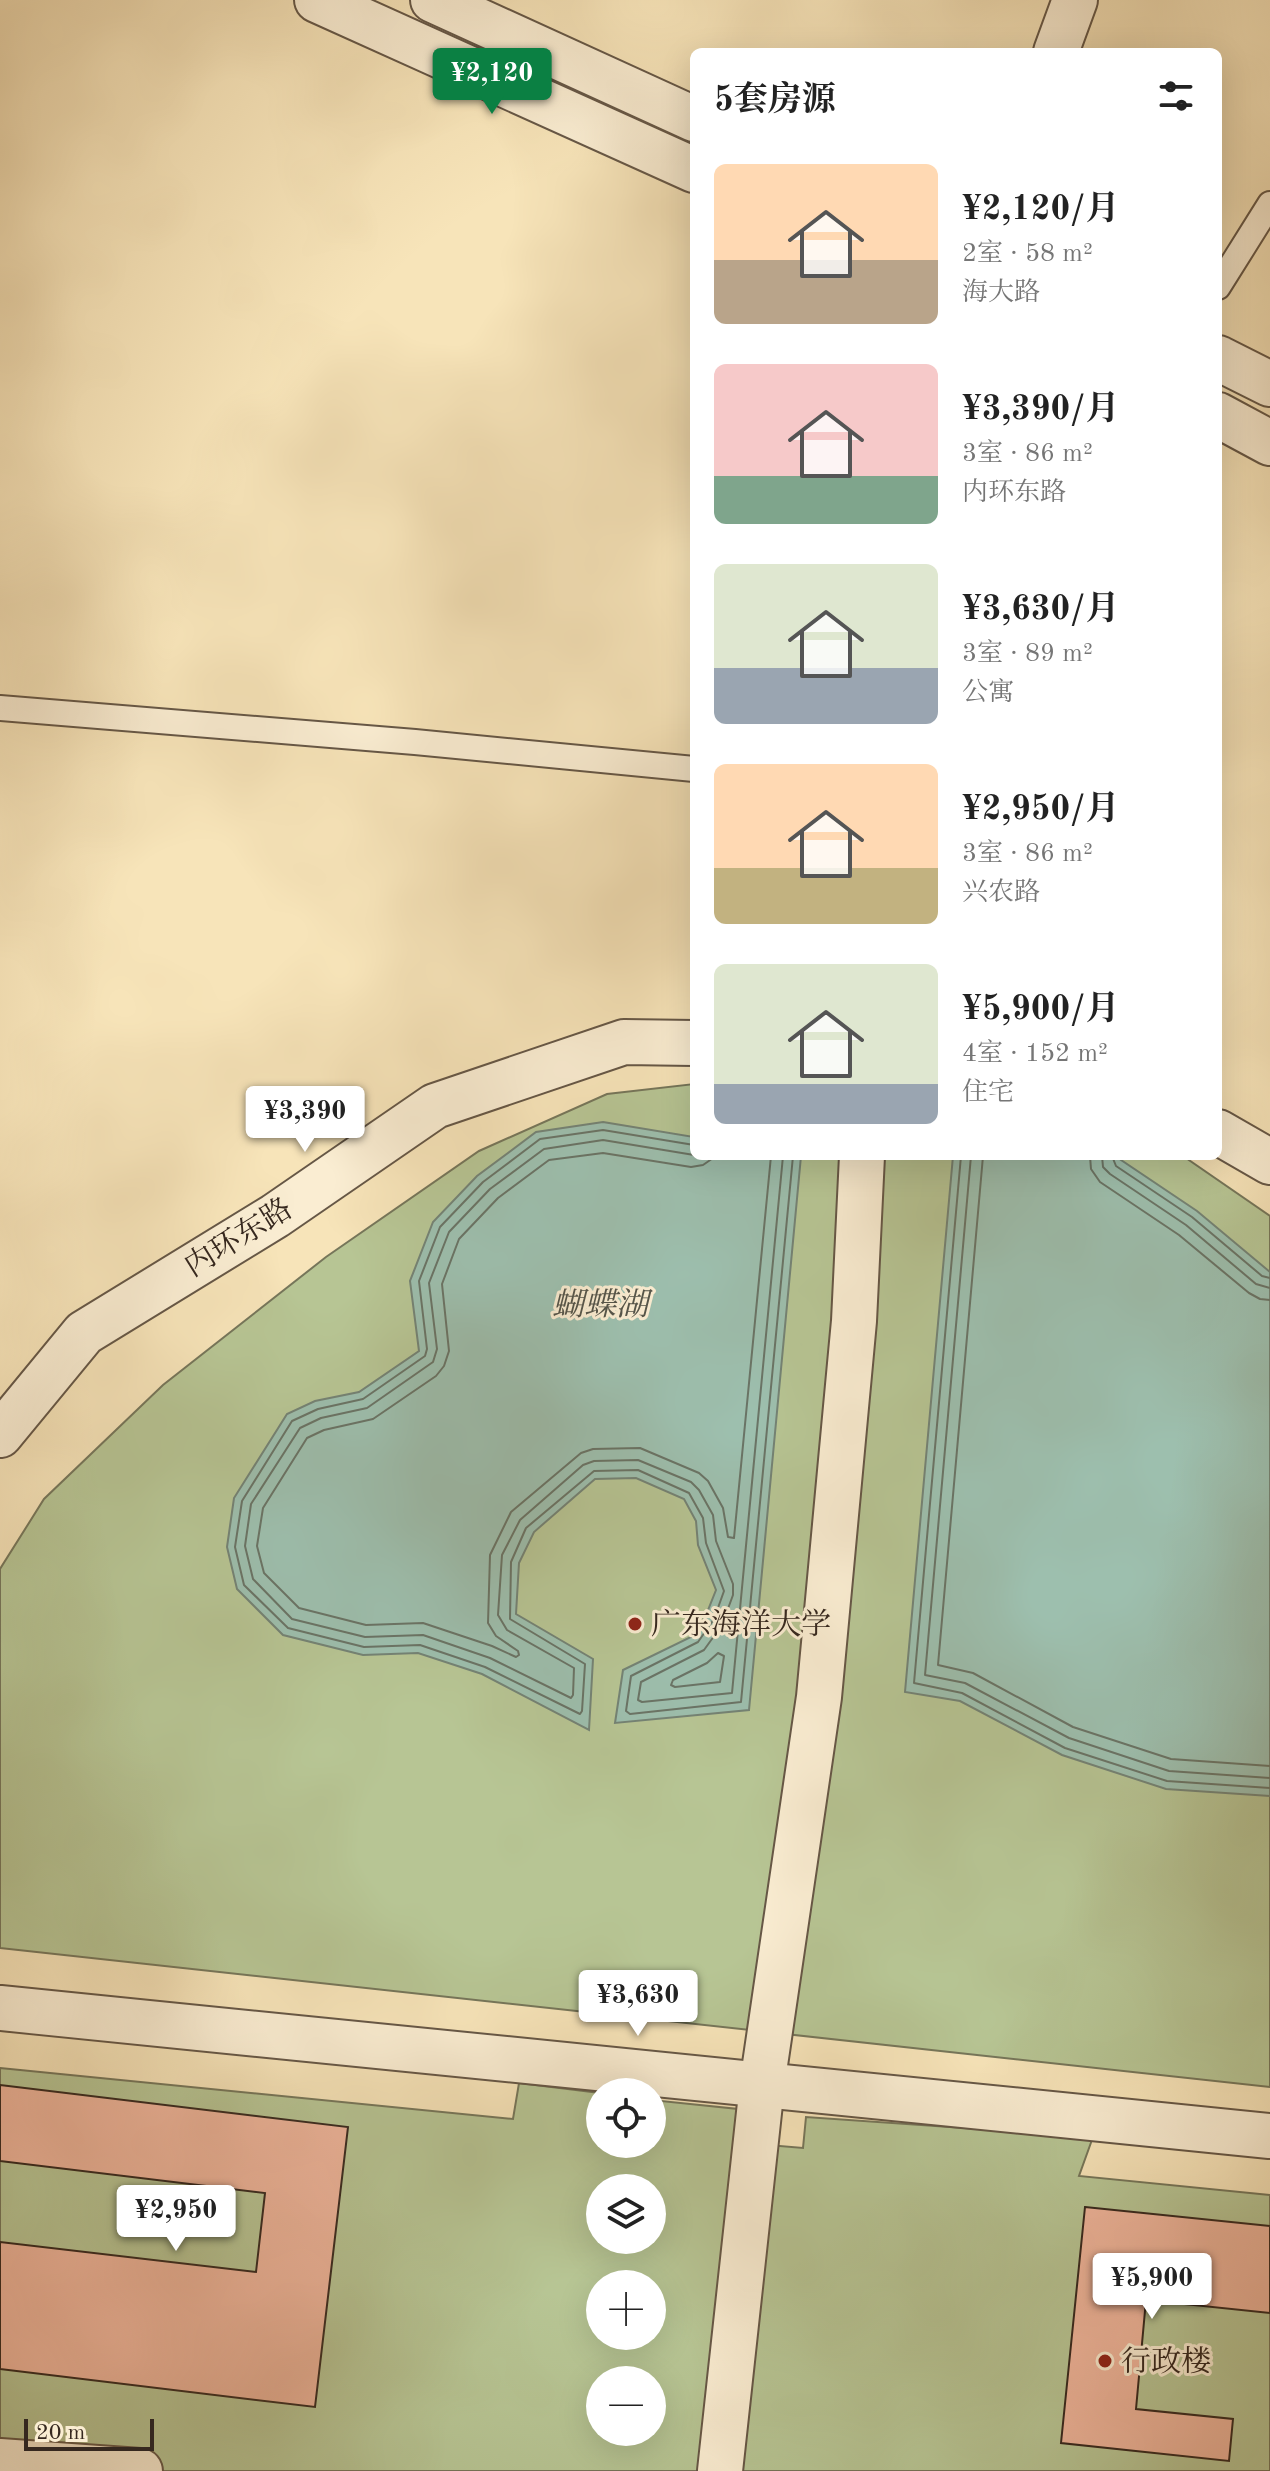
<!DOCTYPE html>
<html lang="zh">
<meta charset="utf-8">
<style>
:root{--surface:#fff;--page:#f2f2f2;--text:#222;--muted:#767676;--accent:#0b8043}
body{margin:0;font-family:"Old Standard TT","Noto Serif SC",serif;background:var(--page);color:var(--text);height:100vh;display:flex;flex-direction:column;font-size:30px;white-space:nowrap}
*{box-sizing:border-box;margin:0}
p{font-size:26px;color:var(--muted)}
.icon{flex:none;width:44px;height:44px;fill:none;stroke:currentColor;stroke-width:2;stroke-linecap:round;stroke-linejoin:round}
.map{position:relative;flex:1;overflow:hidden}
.sheet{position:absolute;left:690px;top:48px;width:532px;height:1112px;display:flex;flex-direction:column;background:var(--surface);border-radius:12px;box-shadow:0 8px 32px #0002}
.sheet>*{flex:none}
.buttons{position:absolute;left:586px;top:2078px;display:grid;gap:16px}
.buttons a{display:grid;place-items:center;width:80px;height:80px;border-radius:50%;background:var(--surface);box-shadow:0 8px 32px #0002;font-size:40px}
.scale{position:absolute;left:24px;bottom:20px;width:130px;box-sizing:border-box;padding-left:8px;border:4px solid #36281f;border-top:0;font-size:22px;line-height:28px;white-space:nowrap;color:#36281f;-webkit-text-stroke:6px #faedd2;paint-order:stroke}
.price{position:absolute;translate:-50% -68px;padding:0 18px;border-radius:8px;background:#fff;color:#222;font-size:26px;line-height:52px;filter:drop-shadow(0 2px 4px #0008)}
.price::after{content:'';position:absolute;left:50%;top:48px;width:24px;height:18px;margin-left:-12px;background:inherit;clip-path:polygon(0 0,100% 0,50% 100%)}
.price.active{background:var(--accent);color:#fff}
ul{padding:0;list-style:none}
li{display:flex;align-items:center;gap:24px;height:200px;padding:0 24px}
li span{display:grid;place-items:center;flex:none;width:224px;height:160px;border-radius:12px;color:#555}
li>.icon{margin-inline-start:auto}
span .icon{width:96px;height:96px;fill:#fffc;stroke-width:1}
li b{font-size:34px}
h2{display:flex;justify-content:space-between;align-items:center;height:96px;padding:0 24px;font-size:34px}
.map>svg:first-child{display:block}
.green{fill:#b7c594;stroke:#76765a;stroke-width:2;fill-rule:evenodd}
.water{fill:#9dbfae;stroke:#748375;stroke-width:2}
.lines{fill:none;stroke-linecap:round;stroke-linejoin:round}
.shore{stroke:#6a7466;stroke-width:2}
.building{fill:#efb59c;stroke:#36281f;stroke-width:2}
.service-casing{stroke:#665746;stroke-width:28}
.minor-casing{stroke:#665746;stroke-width:48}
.tertiary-casing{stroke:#665746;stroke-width:48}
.service{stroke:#faedd2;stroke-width:24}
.minor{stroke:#faedd2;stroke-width:44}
.tertiary{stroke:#faedd2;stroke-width:44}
.poi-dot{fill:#8f2418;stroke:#faedd2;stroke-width:3}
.labels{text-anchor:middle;stroke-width:6;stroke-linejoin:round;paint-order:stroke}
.street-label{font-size:30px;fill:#36281f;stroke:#faedd2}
.poi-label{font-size:30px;fill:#36281f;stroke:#faedd2;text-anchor:start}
.water-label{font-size:32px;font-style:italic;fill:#55554a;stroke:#faedd2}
</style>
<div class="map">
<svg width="1270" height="2471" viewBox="0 0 1270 2471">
<rect width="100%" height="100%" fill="#f7e4b9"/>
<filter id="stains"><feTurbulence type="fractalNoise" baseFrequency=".0025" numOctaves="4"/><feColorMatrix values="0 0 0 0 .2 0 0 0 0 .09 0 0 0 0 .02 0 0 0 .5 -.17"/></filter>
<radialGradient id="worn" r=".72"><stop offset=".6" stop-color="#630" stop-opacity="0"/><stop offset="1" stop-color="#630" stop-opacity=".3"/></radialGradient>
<!-- green -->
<g class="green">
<path d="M694,1084V1156H1183L1270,1216V2087L0,1948V1569L44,1499L163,1385L326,1257L479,1151L607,1094Z"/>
<path d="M0,2068L513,2119L519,2083L600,2093V2144H652V2100L738,2109L734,2142L803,2148L806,2117L1093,2137L1079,2176L1270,2195V2471H0ZM600,2188H652V2240H600ZM600,2284H652V2336H600ZM600,2380H652V2432H600Z"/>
</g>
<!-- water -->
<g class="water">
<path d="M603,1122L694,1137V1156H801L749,1710L615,1723L623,1670L693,1636L706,1615L716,1590L698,1545L696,1521L684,1499L636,1478L595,1479L534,1532L519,1563L516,1614L593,1659L589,1730L482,1674L418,1653L363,1655L283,1635L237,1589L227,1547L234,1498L287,1414L315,1401L359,1392L419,1351L410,1281L433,1222L477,1176L536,1132Z"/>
<path d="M953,1156H1115L1197,1211L1270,1272V1796L1166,1789L1062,1755L960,1701L905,1692Z"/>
</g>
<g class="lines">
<!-- shore -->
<g class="shore">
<path d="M694,1145L603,1130L540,1139L483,1182L440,1227L419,1281L427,1349L425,1356L363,1399L318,1409L292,1421L242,1501L235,1547L244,1585L288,1628L364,1647L420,1645L485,1667L580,1714L582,1711L585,1664L510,1619L511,1562L526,1528L594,1471L638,1470L689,1493L703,1518L706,1543L724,1591L714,1619L698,1642L631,1676L626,1711L630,1714L741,1702L793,1156"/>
<path d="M694,1155L603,1140L544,1149L490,1189L449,1232L429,1283L437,1349L433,1362L367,1408L321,1418L300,1428L251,1504L245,1546L253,1579L292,1619L365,1637L423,1635L490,1658L571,1698L573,1695L574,1668L507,1630L498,1615L502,1555L520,1520L583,1465L594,1461L638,1460L691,1482L699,1490L713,1515L716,1541L733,1584V1595L722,1625L704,1650L641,1682L638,1700L642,1702L732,1693L783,1156"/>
<path d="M716,1156L703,1165L691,1167L603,1153L549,1160L498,1198L459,1239L442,1284L449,1351L444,1366L436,1376L373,1419L324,1430L307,1438L263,1508L257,1546L264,1573L299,1608L366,1625L423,1623L492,1646L516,1657L519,1655L518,1651L496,1636L488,1623L490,1555L511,1512L581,1453L593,1449L640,1448L699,1473L708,1481L723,1508L728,1537L734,1538L771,1156"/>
<path d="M961,1156L914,1683L962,1693L1065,1748L1167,1781L1270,1788"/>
<path d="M971,1156L925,1675L965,1683L1069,1738L1169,1771L1270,1778"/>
<path d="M983,1156L938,1665L973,1673L1073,1727L1171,1759L1270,1766"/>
<path d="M1090,1156L1091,1169L1100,1182L1179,1235L1249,1293L1260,1299L1270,1300"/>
<path d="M1102,1156L1103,1167L1110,1174L1186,1225L1256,1284L1270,1288"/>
<path d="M1112,1156L1116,1166L1192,1217L1262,1276L1270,1278"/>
<path d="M718,1653L724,1656L720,1682L675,1687L671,1685L673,1680L707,1663Z"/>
</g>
</g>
<!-- building -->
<g class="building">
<path d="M0,2085L348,2127L315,2407L0,2369V2242L256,2272L265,2193L0,2161Z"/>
<path d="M1085,2207L1270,2226V2313L1146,2300L1136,2409L1233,2419L1229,2461L1061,2443Z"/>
</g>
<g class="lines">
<!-- service casing -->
<g class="service-casing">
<g id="service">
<path d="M1218,287L1270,204"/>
<path d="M0,708L415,742L694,769"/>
</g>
</g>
<!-- minor casing -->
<g class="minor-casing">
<g id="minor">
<path d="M1056,52L1075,0"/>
<path d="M1218,1132L1270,1162"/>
<path d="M0,1435L84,1333L275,1216L435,1106L624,1042L694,1043"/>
<path d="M0,2008L1270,2136"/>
<path d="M0,2461L140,2471"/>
<path d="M720,2471L762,2085L819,1697L854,1321L862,1156"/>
</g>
</g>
<!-- tertiary casing -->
<g class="tertiary-casing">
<g id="tertiary">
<path d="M317,0L694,170"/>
<path d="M433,0L694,119"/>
<path d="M1218,358L1270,384"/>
<path d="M1218,415L1270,443"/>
</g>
</g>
<!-- service -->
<use href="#service" class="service"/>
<!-- minor -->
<use href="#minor" class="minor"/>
<!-- tertiary -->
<use href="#tertiary" class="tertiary"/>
</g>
<!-- markers -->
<g class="poi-dot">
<circle cx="635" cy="1624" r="8"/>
<circle cx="1105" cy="2361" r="8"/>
</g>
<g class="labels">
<!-- street labels -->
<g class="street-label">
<text transform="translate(238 1237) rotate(-32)" y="10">内环东路</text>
</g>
<!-- poi labels -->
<g class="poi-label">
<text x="651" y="1634">广东海洋大学</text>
<text x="1121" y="2371">行政楼</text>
</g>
<!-- water labels -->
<g class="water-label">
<text x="600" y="1315">蝴蝶湖</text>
</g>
</g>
<rect width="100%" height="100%" filter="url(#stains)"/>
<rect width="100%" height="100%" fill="url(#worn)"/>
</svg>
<div class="buttons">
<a><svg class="icon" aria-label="locate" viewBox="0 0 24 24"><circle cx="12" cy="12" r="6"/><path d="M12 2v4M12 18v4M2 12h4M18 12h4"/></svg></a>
<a><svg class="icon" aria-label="layers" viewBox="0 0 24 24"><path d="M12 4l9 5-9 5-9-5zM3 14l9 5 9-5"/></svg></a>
<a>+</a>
<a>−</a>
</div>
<div class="scale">20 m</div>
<b class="price active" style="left:492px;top:116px">¥2,120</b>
<b class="price" style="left:305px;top:1154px">¥3,390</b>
<b class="price" style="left:638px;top:2038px">¥3,630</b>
<b class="price" style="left:176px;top:2253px">¥2,950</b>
<b class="price" style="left:1152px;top:2321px">¥5,900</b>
<section class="sheet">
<h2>5套房源<svg class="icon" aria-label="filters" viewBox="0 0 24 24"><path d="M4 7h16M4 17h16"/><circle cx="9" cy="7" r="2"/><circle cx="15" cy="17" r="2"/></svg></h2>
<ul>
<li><span style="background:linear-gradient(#ffd9b3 60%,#b9a48a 0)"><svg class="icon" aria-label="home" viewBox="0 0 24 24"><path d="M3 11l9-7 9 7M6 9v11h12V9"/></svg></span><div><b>¥2,120/月</b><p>2室 · 58 m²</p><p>海大路</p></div></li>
<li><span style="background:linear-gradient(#f6c9c9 70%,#7fa58c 0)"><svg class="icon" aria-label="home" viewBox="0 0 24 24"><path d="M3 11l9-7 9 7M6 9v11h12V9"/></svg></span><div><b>¥3,390/月</b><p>3室 · 86 m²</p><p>内环东路</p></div></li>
<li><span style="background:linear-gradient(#dfe7d0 65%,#9aa5b1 0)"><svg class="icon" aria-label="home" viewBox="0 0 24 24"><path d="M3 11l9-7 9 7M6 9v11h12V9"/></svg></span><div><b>¥3,630/月</b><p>3室 · 89 m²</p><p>公寓</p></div></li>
<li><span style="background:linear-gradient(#ffd9b3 65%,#c2b280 0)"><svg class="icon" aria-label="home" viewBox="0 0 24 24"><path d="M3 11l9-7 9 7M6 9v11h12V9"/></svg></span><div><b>¥2,950/月</b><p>3室 · 86 m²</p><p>兴农路</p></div></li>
<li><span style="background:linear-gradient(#dfe7d0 75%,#9aa5b1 0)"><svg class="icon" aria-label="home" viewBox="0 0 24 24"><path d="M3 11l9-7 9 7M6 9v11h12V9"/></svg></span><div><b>¥5,900/月</b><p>4室 · 152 m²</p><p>住宅</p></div></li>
</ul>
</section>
</div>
